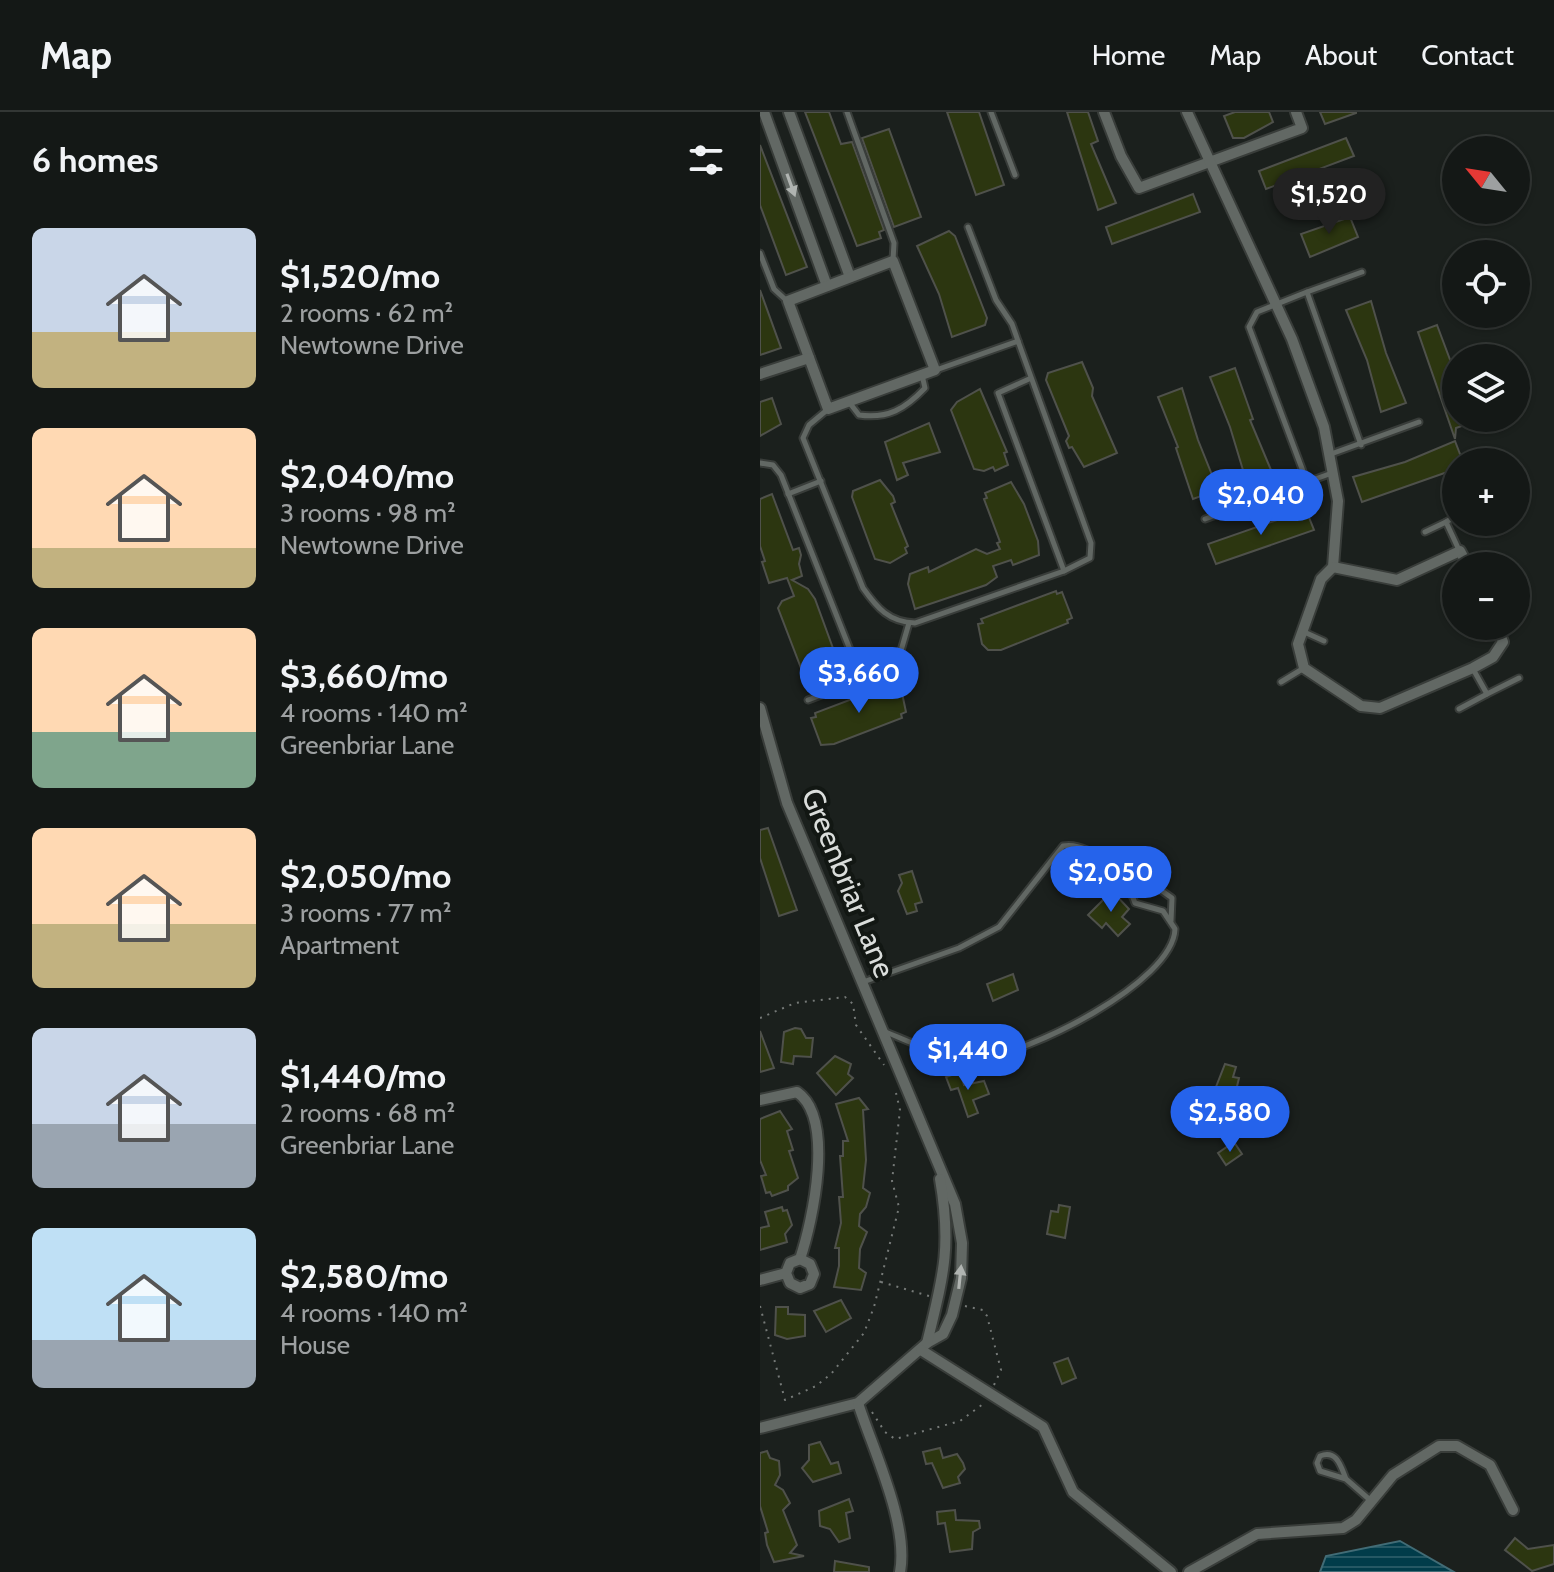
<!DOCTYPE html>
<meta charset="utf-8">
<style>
:root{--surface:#141816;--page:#212523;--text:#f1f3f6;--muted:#9da0a1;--line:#333735;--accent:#2563eb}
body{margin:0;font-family:Cabin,sans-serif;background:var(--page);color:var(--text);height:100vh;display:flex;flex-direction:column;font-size:30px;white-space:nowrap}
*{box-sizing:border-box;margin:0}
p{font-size:26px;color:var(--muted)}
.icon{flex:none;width:44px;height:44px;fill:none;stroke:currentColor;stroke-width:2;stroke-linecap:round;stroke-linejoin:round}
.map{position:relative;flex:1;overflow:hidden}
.drawer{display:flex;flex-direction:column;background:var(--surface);width:760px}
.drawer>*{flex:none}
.needle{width:52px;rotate:300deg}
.tools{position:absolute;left:682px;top:24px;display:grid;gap:16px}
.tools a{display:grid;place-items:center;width:88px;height:88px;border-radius:50%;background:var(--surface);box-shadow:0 2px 6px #0004,0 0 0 2px var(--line);font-size:40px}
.price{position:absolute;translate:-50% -68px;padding:0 18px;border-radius:28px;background:var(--accent);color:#fff;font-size:26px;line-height:52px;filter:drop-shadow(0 2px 4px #0008)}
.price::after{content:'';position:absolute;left:50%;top:48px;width:24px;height:18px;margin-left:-12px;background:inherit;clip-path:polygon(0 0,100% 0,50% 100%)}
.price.on{background:#222;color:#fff}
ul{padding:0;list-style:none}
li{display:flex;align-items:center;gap:24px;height:200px;padding:0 32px}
li span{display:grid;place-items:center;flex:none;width:224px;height:160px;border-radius:12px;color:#555}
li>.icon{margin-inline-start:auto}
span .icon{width:96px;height:96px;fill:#fffc;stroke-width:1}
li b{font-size:34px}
h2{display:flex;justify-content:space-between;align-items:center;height:96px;padding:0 32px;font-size:34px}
header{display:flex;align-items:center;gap:48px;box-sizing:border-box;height:112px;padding:0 40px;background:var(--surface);border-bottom:2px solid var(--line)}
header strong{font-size:38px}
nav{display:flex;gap:44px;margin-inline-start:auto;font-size:28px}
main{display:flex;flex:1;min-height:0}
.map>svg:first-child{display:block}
.water{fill:url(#water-rules);stroke:#426c76;stroke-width:2}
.building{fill:#2c3610;stroke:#4f514b;stroke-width:2}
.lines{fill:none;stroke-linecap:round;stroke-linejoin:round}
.lane-casing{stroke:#393d3a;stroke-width:9}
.street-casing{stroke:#393d3a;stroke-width:14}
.path{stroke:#767a78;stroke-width:2;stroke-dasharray:2 6;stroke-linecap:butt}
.lane{stroke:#626864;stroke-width:5}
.street{stroke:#626864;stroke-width:10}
.oneway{fill:#b0b4b1}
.labels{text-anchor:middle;stroke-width:8;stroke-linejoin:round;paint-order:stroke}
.street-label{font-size:30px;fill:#dadddb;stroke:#121713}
</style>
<header>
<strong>Map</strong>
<nav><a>Home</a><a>Map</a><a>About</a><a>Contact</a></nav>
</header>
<main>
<section class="drawer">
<h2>6 homes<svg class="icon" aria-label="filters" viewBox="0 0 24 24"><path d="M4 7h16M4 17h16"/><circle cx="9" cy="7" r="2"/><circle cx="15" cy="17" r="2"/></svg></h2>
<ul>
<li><span style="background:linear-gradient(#c9d6e8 65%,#c2b280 0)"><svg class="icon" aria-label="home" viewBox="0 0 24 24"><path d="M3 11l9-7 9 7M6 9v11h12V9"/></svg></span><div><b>$1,520/mo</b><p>2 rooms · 62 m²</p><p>Newtowne Drive</p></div></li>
<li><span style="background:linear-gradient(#ffd9b3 75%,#c2b280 0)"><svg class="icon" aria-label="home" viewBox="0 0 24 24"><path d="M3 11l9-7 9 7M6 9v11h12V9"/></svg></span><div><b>$2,040/mo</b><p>3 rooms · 98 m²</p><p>Newtowne Drive</p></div></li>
<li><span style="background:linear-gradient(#ffd9b3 65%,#7fa58c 0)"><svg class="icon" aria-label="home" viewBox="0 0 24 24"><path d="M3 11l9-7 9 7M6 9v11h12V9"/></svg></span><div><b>$3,660/mo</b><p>4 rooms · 140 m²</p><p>Greenbriar Lane</p></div></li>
<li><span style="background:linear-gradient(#ffd9b3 60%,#c2b280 0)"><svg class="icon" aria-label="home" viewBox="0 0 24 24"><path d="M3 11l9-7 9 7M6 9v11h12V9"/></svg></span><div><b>$2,050/mo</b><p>3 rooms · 77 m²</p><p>Apartment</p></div></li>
<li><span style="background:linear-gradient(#c9d6e8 60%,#9aa5b1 0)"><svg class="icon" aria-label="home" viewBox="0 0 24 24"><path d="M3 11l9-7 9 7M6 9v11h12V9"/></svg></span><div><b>$1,440/mo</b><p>2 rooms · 68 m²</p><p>Greenbriar Lane</p></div></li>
<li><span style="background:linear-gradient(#bfe0f5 70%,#9aa5b1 0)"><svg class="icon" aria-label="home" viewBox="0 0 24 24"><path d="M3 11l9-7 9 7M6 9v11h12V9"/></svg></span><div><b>$2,580/mo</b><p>4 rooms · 140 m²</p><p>House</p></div></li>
</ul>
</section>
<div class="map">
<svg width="794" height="1460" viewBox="0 0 794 1460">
<defs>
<pattern id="water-rules" width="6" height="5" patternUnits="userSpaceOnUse" patternTransform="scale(2)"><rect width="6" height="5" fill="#013c4a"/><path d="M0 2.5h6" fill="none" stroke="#255864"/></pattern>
</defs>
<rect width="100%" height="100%" fill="#1b201d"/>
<!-- water -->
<path class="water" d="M640,1429L694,1460H560L566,1444Z"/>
<!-- building -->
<g class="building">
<path d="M45,0H69L81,32L92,30L124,118L119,120L121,126L97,134Z"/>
<path d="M187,0H219L244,73L216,83Z"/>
<path d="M307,0H328L338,29L331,32L356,91L338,98Z"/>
<path d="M475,0H509L513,10L484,26H473L464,4Z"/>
<path d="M560,0H596V1L565,12Z"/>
<path d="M129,17L161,105L134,115L102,26Z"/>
<path d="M586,26L594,44L506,77L499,59Z"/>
<path d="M0,33L47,155L26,163L0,93Z"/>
<path d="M433,82L440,100L352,132L346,115Z"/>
<path d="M590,105L598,125L550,145L541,122Z"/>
<path d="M189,119L195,124L227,206L225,213L192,225L179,182L157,134Z"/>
<path d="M0,178L21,236L0,243Z"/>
<path d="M611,189L626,241L646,291L621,300L607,248L586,198Z"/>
<path d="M677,213L695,261L696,306L721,307L696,316L695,327L658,220Z"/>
<path d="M322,250L333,276L332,284L357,341L324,355L312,335L309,336L306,329L309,324L286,268L288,261Z"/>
<path d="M475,256L493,307L490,308L511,358L486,368L470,315L450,265Z"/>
<path d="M422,276L438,328L458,378L433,387L416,336L418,335L398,285Z"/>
<path d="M220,277L247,340L244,341L248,353L235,359L233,355L224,359L214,357L191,298L197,290Z"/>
<path d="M12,286L21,312L0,324V290Z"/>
<path d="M169,311L180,340L143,351L148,363L137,368L125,330Z"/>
<path d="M695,329L703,350H696V357L602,390L593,365L645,350Z"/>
<path d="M120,368L133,384L135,390L131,392L148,434L145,436L147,441L130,451L115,447L92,385L93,379Z"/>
<path d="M251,370L264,392L278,429L279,443L253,453L251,448L233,454L237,465L226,473L155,497L148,472L150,462L168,455L169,460L216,437L227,442L240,437L237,431L240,430L224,387L227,386L225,381Z"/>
<path d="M12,382L33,438L39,436L41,443L39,452L42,464L32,468L48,477L55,487L74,539L76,552L68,555L49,559L41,556L18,496L22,489L34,484L27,466L9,471L2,450L5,449L0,434V387Z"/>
<path d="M546,398L554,418L456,452L448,432Z"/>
<path d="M296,479L297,482L302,480L312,506L307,508L308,511L241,538H228L222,532L218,512L223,511L221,507Z"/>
<path d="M129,573L131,577L136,575L139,582L142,581L146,600L141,602L142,606L74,632L61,633L51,606L56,605L55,601Z"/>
<path d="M8,716L37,798L19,804L0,746V718Z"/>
<path d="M152,759L162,790L155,792L157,799L147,802L138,779L142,771L139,763Z"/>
<path d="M352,779L369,797L362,805L370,812L358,824L346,811L342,816L328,803Z"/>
<path d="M253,862L258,878L233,889L227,872Z"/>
<path d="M35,916L41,917L46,926H53L51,945L34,944L33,952L21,950L24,920Z"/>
<path d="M0,919L14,956L0,960Z"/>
<path d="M75,944L91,952L88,962L93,966L76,983L57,961Z"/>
<path d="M465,952L476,955L473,965L479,966L473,991L452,985Z"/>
<path d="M200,960L204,973L224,969L229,982L213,988L218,1001L208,1005L198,976L191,978L186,965Z"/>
<path d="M99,986L108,997L103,998L106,1048L103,1076L110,1081L106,1095L100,1102L99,1114L107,1120L100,1137L99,1156L106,1161L101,1178L74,1175L79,1154V1136H75L81,1111L79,1085H83L80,1044H83V1029H88L76,992Z"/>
<path d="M20,999L32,1017L27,1019L33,1038L29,1039L38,1066L28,1074V1078L12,1084L10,1080L6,1081L1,1064L6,1063L0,1048V1007Z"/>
<path d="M474,1030L482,1042L466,1053L458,1041Z"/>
<path d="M299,1093L310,1095L305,1126L287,1122L291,1099L298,1100Z"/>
<path d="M22,1095L23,1099L27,1098L32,1113L25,1122L27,1130L0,1138V1116L9,1114L5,1100Z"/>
<path d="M81,1188L91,1206L66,1220L54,1199Z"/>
<path d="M16,1195H28V1202L45,1203V1224L27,1227L15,1223Z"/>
<path d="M308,1246L316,1266L302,1272L294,1251Z"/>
<path d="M60,1330L71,1352L78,1350L81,1361L53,1370L42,1356L49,1348V1333Z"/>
<path d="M180,1336L183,1346L197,1342L203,1351L205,1357L198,1365L200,1371L183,1376L172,1351L166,1352L163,1340Z"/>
<path d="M7,1339L10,1346L19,1349L20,1363L15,1373L23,1378L30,1391L23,1398L37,1433L30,1441L44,1444L14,1450L7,1433L5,1421L8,1420L0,1394V1341Z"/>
<path d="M89,1387L93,1399L86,1401L90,1426L79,1430L70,1417L60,1414L59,1399Z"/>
<path d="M195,1398L196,1408L219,1409L220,1416L213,1420L212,1437L190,1440L185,1411L178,1412L177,1400Z"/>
<path d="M755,1426L768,1437L794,1433V1452L772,1459L745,1438Z"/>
<path d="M75,1449L109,1455V1460H74Z"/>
</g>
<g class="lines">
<!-- lane casing -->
<g class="lane-casing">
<g id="lane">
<path d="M87,0L134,131L133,148"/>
<path d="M231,0L255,63"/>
<path d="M208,115L236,188L252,212L258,229"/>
<path d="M0,141L14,177L27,189"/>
<path d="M547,180L497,200L489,215L547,370"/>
<path d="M269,267L238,281L304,459"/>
<path d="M89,290L99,303C128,307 145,297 165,276L162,263"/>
<path d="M67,298L49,313L43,326L103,476C117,496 129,510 155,511L304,459L330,446L331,431L258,229L176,258"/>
<path d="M601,333L547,180L602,160"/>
<path d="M571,342L659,310"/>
<path d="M0,351L13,353L21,363L102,568"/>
<path d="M28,382L61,369"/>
<path d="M445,407L572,361"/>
<path d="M686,410L696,404"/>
<path d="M665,420L686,410L699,438"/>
<path d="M542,519L564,529"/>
<path d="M521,570L544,556"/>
<path d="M727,582L759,566"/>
<path d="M48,588L122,560L140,542L149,511"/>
<path d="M699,597L727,582L713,557"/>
<path d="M351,758L388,769L372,781"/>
<path d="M388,769L412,786L411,809"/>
<path d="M103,870L199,836L239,815L303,734C331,729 367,766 375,791L403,799L415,817C413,871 266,943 217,947C186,949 152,930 123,919"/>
<path d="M586,1367C581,1355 577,1337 560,1344L557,1351L560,1359L586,1367L610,1388"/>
</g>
</g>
<!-- street casing -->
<g class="street-casing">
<g id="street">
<path d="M4,0L67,174"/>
<path d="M29,0L90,165"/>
<path d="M344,0L361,44L379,76L542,16L536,0"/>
<path d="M427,0L532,227L564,315L578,389L573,455L561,467L538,532L544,556L601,594L620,596L713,556L733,545L743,530L737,514"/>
<path d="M133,149L175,258L68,297L28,189Z"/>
<path d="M0,262L49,246"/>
<path d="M573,455L637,468L700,439L708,454"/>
<path d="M0,596L27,691L195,1092L202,1131L201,1166L192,1203L183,1222L167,1231L98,1291L0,1316"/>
<path d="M0,988L37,980C75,1006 53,1108 40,1147"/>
<path d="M0,1168L26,1161L30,1151L40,1147L50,1152L54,1162L50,1172L40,1176L30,1171L26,1161"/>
<path d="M167,1231C183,1165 192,1136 180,1067"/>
<path d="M161,1238L283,1315L313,1380L411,1460"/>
<path d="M98,1291C113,1338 149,1412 140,1460"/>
<path d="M429,1460L497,1422L583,1416L596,1408L633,1363L679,1334H697L730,1353L753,1398"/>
</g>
</g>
<!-- path -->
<g class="path">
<path d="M0,906L35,891L85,885L93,892L96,913L124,953"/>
<path d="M121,1170L169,1184"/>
<path d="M0,1194L25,1288L56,1274L71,1262L104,1221L114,1195L139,1095L132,1069L140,998L136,981"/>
<path d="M205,1194L223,1198L227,1204L241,1258L234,1273"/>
<path d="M112,1300L125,1320L135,1327L200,1309L223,1292"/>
</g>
<!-- lane -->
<use href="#lane" class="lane"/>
<!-- street -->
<use href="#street" class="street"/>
</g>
<!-- one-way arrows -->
<defs><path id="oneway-solid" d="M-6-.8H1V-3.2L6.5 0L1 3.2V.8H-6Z" transform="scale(2)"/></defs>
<g class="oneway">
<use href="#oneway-solid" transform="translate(31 73) rotate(70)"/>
<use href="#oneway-solid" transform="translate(200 1165) rotate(-84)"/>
</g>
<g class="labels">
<!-- street labels -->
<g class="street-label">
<text transform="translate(88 771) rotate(68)" y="10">Greenbriar Lane</text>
</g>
</g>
</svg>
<div class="tools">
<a><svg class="needle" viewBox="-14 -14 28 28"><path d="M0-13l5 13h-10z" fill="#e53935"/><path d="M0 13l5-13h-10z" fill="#9da0a1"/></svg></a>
<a><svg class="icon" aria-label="locate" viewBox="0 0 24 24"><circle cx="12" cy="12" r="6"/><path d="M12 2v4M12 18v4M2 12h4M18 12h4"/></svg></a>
<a><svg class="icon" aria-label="layers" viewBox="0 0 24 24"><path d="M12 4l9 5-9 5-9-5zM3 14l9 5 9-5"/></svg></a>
<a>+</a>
<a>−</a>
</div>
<b class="price on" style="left:569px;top:124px">$1,520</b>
<b class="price" style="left:501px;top:425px">$2,040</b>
<b class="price" style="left:99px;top:603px">$3,660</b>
<b class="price" style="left:351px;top:802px">$2,050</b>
<b class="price" style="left:208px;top:980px">$1,440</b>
<b class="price" style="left:470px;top:1042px">$2,580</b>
</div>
</main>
